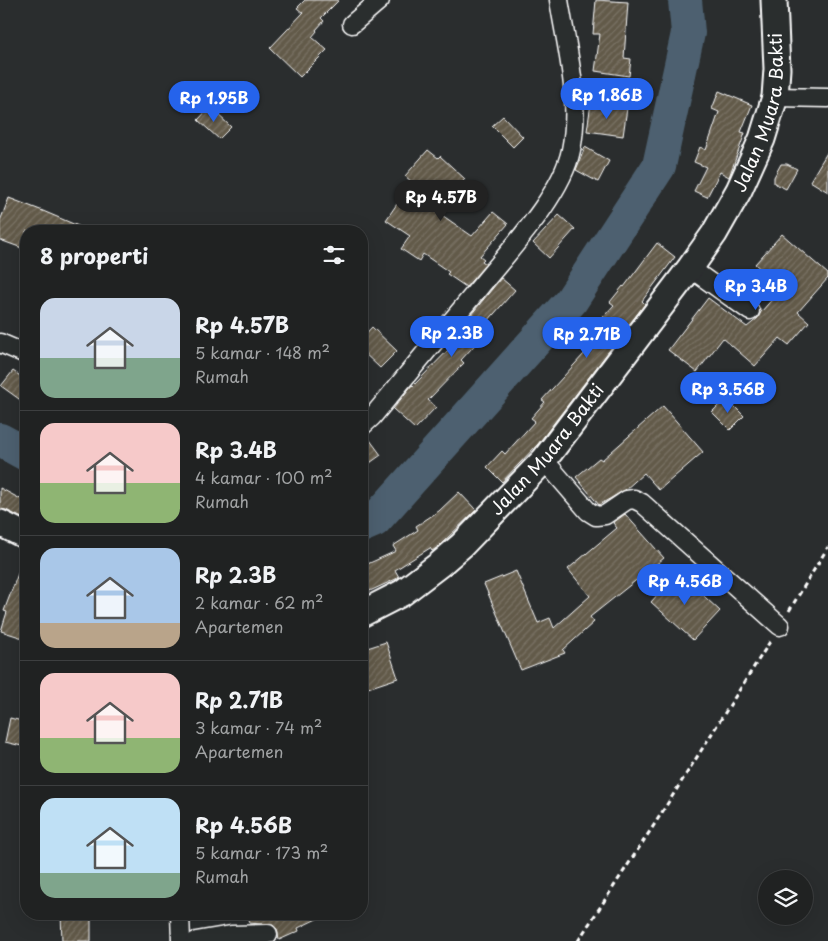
<!DOCTYPE html>
<html lang="id">
<meta charset="utf-8">
<style>
:root{--surface:#202222;--page:#2d2f2f;--text:#f1f3f6;--muted:#a2a4a5;--line:#3d3f40;--accent:#2563eb}
body{margin:0;font-family:"Playpen Sans",sans-serif;background:var(--page);color:var(--text);height:100vh;display:flex;flex-direction:column;font-size:19px;white-space:nowrap}
*{box-sizing:border-box;margin:0}
p{font-size:16px;color:var(--muted)}
.icon{flex:none;width:28px;height:28px;fill:none;stroke:currentColor;stroke-width:2;stroke-linecap:round;stroke-linejoin:round}
.map{position:relative;flex:1;overflow:hidden}
.details{position:absolute;left:20px;top:225px;width:348px;height:695px;display:flex;flex-direction:column;background:var(--surface);border-radius:20px;box-shadow:0 5px 20px #0002,0 0 0 1px var(--line)}
.details>*{flex:none}
.fabs{position:absolute;left:758px;top:870px;display:grid;gap:10px}
.fabs a{display:grid;place-items:center;width:55px;height:55px;border-radius:50%;background:var(--surface);box-shadow:0 5px 20px #0002,0 0 0 1px var(--line);font-size:25px}
.price{position:absolute;translate:-50% -42px;padding:0 11px;border-radius:18px;background:var(--accent);color:#fff;font-size:16px;line-height:32px;filter:drop-shadow(0 1px 2px #0008)}
.price::after{content:'';position:absolute;left:50%;top:30px;width:15px;height:11px;margin-left:-8px;background:inherit;clip-path:polygon(0 0,100% 0,50% 100%)}
.price.current{background:#222;color:#fff}
ul{padding:0;list-style:none}
li{display:flex;align-items:center;gap:15px;height:125px;padding:0 20px}
li+li{border-top:1px solid var(--line)}
li span{display:grid;place-items:center;flex:none;width:140px;height:100px;border-radius:15px;color:#555}
li>.icon{margin-inline-start:auto}
span .icon{width:60px;height:60px;fill:#fffc;stroke-width:1}
li b{font-size:21px}
h2{display:flex;justify-content:space-between;align-items:center;height:60px;padding:0 20px;font-size:21px}
.map>svg:first-child{display:block}
.lines{fill:none;stroke-linecap:round;stroke-linejoin:round}
.river{stroke:#4d6170;stroke-width:34}
.building{fill:url(#building-hatch);stroke:#fff}
.street-casing{stroke:#fff;stroke-width:21}
.secondary-casing{stroke:#fff;stroke-width:29}
.path{stroke:#fff;stroke-width:3;stroke-dasharray:5 4;stroke-linecap:butt}
.street{stroke:#2a2d2e;stroke-width:18}
.secondary{stroke:#2a2d2e;stroke-width:25}
.labels{text-anchor:middle;stroke-width:5;stroke-linejoin:round;paint-order:stroke}
.street-label{font-size:18px;fill:#fff;stroke:#2a2d2e}
</style>
<div class="map">
<svg width="828" height="941" viewBox="0 0 828 941">
<defs>
<pattern id="building-hatch" width="6" height="6" patternUnits="userSpaceOnUse" patternTransform="scale(1.25)"><rect width="6" height="6" fill="#625a4a"/><path d="M-1 1l2-2M0 6l6-6M5 7l2-2" fill="none" stroke="#7a7365"/></pattern>
</defs>
<rect width="100%" height="100%" fill="#2a2d2e"/>
<filter id="ink" filterUnits="userSpaceOnUse"><feTurbulence type="fractalNoise" baseFrequency=".02" numOctaves="2"/><feDisplacementMap in="SourceGraphic" scale="10" xChannelSelector="R" yChannelSelector="G"/><feConvolveMatrix kernelMatrix="1 2 1 2 8 2 1 2 1" color-interpolation-filters="sRGB"/></filter>
<g filter="url(#ink)">
<g class="lines">
<!-- river -->
<g class="river">
<path d="M0,440L26,454"/>
<path d="M361,526L375,520L571,301L659,166L688,33L685,0"/>
</g>
</g>
<!-- building -->
<g class="building">
<path d="M305,0H339L321,18L324,21L316,30L317,31L312,37L327,50L300,77L270,48L303,13L297,8Z"/>
<path d="M596,0L628,2L624,58L631,59L629,76L595,71L600,34H593Z"/>
<path d="M719,91L752,105L741,132L745,133L729,177L720,172L707,197L694,191L706,167L694,162L700,147L706,150L719,112L712,109Z"/>
<path d="M591,103L627,108L623,136L587,131Z"/>
<path d="M210,107L231,127L219,139L198,120Z"/>
<path d="M503,116L523,137L513,147L492,126Z"/>
<path d="M585,147L609,161L598,182L576,170Z"/>
<path d="M428,150L438,158L440,156L465,179L436,211L472,236L493,212L508,224L480,256L484,259L482,261L486,264L466,287L447,274L449,272L423,254L419,261L401,249L410,236L386,220L412,182L405,176Z"/>
<path d="M828,151V192L810,181Z"/>
<path d="M781,164H787L797,169L786,189L774,183V177Z"/>
<path d="M9,198L43,211L90,231H26V238L22,248L0,240V221Z"/>
<path d="M559,215L575,229L549,258L533,243Z"/>
<path d="M782,234L828,274V278L798,312L809,322L789,345L780,338L755,366L723,338L697,372L668,350L708,298L747,327L758,318L761,312L782,288L755,264Z"/>
<path d="M657,243L675,257L642,301L645,304L538,444L502,482L487,467L502,451L505,454L535,421L531,418L545,402L542,400L595,342L587,335L614,305L610,302L623,286L624,287Z"/>
<path d="M501,278L515,290L487,322L492,326L461,360L464,363L428,400L436,407L415,429L393,409L412,385L413,386L462,336L457,332Z"/>
<path d="M372,327L397,351L380,368L361,350V339Z"/>
<path d="M13,371L26,380V404L1,386Z"/>
<path d="M726,398L744,416L730,430L712,412Z"/>
<path d="M663,406L703,452L659,490L644,473L625,490L599,505L576,477L599,458L602,460Z"/>
<path d="M367,436L381,455L367,465L361,458V437Z"/>
<path d="M0,488L26,502V520L6,510L0,509Z"/>
<path d="M459,492L476,510L438,547L432,551L430,548L395,570L399,577L396,579L361,595V567L396,551L393,546L418,530L416,526L439,511Z"/>
<path d="M625,514L664,558L590,617L594,622L563,650L565,653L521,670L484,584L516,571L538,623L550,618L554,628L590,596L568,569L617,528L613,523Z"/>
<path d="M25,555H26V639L1,631L7,612L4,611Z"/>
<path d="M678,572L720,611L693,640L651,602Z"/>
<path d="M386,642L398,678L365,689L361,677V650Z"/>
<path d="M10,718L26,722V747L5,742Z"/>
<path d="M61,914H91V941H62Z"/>
<path d="M250,914H327L298,928L299,931L279,940L277,929L273,925L249,923Z"/>
</g>
<g class="lines">
<!-- street casing -->
<g class="street-casing">
<g id="street">
<path d="M352,24L380,0"/>
<path d="M775,97L828,98"/>
<path d="M690,268L750,311"/>
<path d="M0,343L26,354"/>
<path d="M361,427L372,417C408,374 443,331 479,288C508,252 562,195 571,150C581,99 567,50 559,0"/>
<path d="M544,460L588,511L596,516L605,515L627,500L634,499L642,503L780,626"/>
<path d="M180,914L181,941"/>
<path d="M196,941L231,935L268,934"/>
</g>
</g>
<!-- secondary casing -->
<g class="secondary-casing">
<g id="secondary">
<path d="M0,523L26,536"/>
<path id="s1" d="M361,614L402,593L440,564L462,545L544,460L690,268L714,234L739,190L762,139L775,97L777,69L774,0"/>
</g>
</g>
<!-- path -->
<g class="path">
<path d="M789,611L828,547"/>
<path d="M578,941L654,825L771,640"/>
</g>
<!-- street -->
<use href="#street" class="street"/>
<!-- secondary -->
<use href="#secondary" class="secondary"/>
</g>
</g>
<g class="labels">
<!-- street labels -->
<g class="street-label">
<text dy="6" stroke="none"><textPath href="#s1" startOffset="656">Jalan Muara Bakti</textPath></text>
<text dy="6" stroke="none"><textPath href="#s1" startOffset="251">Jalan Muara Bakti</textPath></text>
</g>
</g>
</svg>
<div class="fabs">
<a><svg class="icon" aria-label="layers" viewBox="0 0 24 24"><path d="M12 4l9 5-9 5-9-5zM3 14l9 5 9-5"/></svg></a>
</div>
<b class="price" style="left:607px;top:120px">Rp 1.86B</b>
<b class="price" style="left:214px;top:123px">Rp 1.95B</b>
<b class="price current" style="left:441px;top:222px">Rp 4.57B</b>
<b class="price" style="left:756px;top:311px">Rp 3.4B</b>
<b class="price" style="left:452px;top:358px">Rp 2.3B</b>
<b class="price" style="left:587px;top:359px">Rp 2.71B</b>
<b class="price" style="left:728px;top:414px">Rp 3.56B</b>
<b class="price" style="left:685px;top:606px">Rp 4.56B</b>
<section class="details">
<h2>8 properti<svg class="icon" aria-label="filters" viewBox="0 0 24 24"><path d="M4 7h16M4 17h16"/><circle cx="9" cy="7" r="2"/><circle cx="15" cy="17" r="2"/></svg></h2>
<ul>
<li><span style="background:linear-gradient(#c9d6e8 60%,#7fa58c 0)"><svg class="icon" aria-label="home" viewBox="0 0 24 24"><path d="M3 11l9-7 9 7M6 9v11h12V9"/></svg></span><div><b>Rp 4.57B</b><p>5 kamar · 148 m²</p><p>Rumah</p></div></li>
<li><span style="background:linear-gradient(#f6c9c9 60%,#8fb573 0)"><svg class="icon" aria-label="home" viewBox="0 0 24 24"><path d="M3 11l9-7 9 7M6 9v11h12V9"/></svg></span><div><b>Rp 3.4B</b><p>4 kamar · 100 m²</p><p>Rumah</p></div></li>
<li><span style="background:linear-gradient(#a9c7e8 75%,#b9a48a 0)"><svg class="icon" aria-label="home" viewBox="0 0 24 24"><path d="M3 11l9-7 9 7M6 9v11h12V9"/></svg></span><div><b>Rp 2.3B</b><p>2 kamar · 62 m²</p><p>Apartemen</p></div></li>
<li><span style="background:linear-gradient(#f6c9c9 65%,#8fb573 0)"><svg class="icon" aria-label="home" viewBox="0 0 24 24"><path d="M3 11l9-7 9 7M6 9v11h12V9"/></svg></span><div><b>Rp 2.71B</b><p>3 kamar · 74 m²</p><p>Apartemen</p></div></li>
<li><span style="background:linear-gradient(#bfe0f5 75%,#7fa58c 0)"><svg class="icon" aria-label="home" viewBox="0 0 24 24"><path d="M3 11l9-7 9 7M6 9v11h12V9"/></svg></span><div><b>Rp 4.56B</b><p>5 kamar · 173 m²</p><p>Rumah</p></div></li>
</ul>
</section>
</div>
